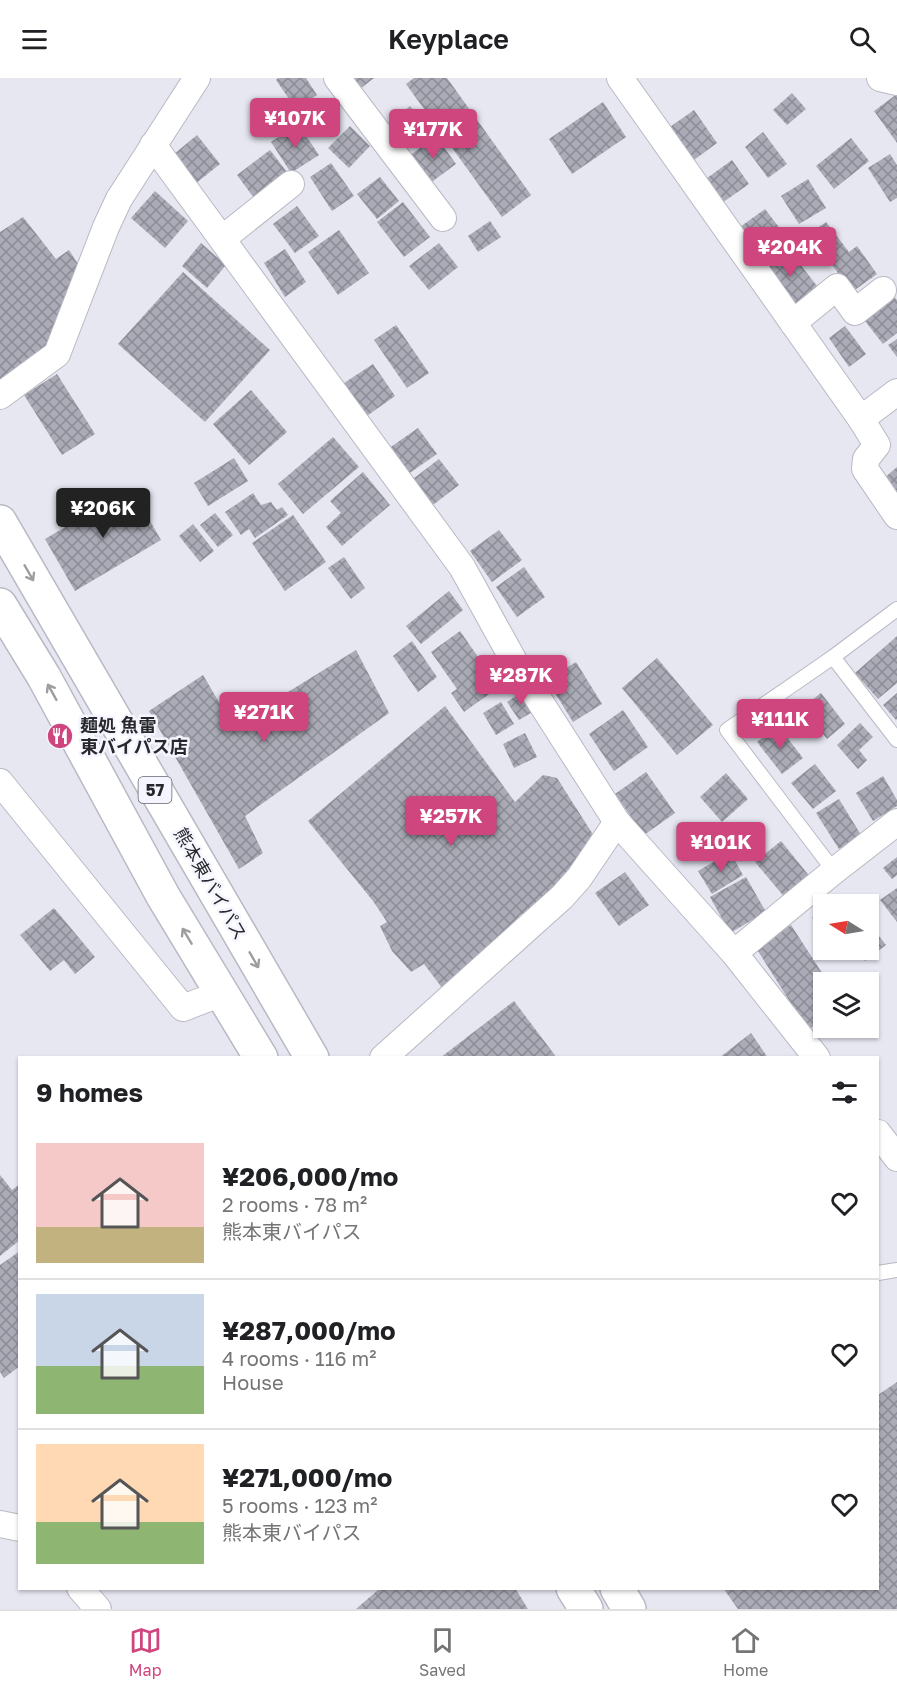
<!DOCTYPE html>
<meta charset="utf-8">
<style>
:root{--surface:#fff;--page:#f6f6f6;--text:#202124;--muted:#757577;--line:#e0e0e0;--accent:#cf457d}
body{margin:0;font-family:"Golos Text","Noto Sans JP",sans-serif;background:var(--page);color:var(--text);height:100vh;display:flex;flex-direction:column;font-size:22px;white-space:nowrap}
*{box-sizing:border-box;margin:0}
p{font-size:20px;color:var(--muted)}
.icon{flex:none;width:33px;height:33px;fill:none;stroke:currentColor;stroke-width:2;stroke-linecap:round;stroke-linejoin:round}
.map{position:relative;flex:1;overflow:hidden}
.drawer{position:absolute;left:18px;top:978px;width:861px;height:534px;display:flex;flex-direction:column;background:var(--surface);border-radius:0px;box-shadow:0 2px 4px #0004}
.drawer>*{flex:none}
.needle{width:39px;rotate:281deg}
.fabs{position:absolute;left:813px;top:816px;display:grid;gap:12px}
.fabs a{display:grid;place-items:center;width:66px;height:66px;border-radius:0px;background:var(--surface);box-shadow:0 2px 4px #0004;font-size:30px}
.price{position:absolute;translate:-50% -51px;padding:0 14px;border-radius:6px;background:var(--accent);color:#fff;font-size:20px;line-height:39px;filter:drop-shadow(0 2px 3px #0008)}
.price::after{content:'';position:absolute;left:50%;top:36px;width:18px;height:14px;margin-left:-9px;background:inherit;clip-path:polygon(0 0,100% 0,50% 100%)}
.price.active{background:#222;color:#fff}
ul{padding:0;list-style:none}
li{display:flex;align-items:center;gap:18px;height:150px;padding:0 18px}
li+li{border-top:2px solid var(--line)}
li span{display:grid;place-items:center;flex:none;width:168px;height:120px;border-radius:0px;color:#555}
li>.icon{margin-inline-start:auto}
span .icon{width:72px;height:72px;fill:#fffc;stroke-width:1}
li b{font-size:26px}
h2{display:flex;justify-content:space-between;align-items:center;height:72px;padding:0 18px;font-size:26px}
header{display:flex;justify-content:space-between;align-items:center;height:78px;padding:0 18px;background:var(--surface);font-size:27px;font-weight:600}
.menu{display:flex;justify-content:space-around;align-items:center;height:84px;border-top:2px solid var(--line);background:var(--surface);font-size:16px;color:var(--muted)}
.menu a{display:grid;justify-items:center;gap:3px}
.menu .active{color:var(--accent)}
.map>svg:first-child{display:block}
.building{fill:url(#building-cross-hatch)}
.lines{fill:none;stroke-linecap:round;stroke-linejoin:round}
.lane-casing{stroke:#b8b9c3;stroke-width:16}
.street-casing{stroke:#b8b9c3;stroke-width:28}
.highway-casing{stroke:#b8b9c3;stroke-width:36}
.lane{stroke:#fff;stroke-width:14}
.street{stroke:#fff;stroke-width:26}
.highway{stroke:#fff;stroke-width:33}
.oneway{stroke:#9e9ea0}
.labels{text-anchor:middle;stroke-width:5;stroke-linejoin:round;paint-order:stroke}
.shield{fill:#f4f5fe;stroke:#65666b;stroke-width:1.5}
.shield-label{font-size:16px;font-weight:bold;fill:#28282c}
.poi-label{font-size:18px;font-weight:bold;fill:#28282c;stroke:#f4f5fe;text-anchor:start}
.street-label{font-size:18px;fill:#28282c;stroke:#f4f5fe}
</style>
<header><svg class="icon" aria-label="menu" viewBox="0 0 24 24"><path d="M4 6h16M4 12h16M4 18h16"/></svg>Keyplace<svg class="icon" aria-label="search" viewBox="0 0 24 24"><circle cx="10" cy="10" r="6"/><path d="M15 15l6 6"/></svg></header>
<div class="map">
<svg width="897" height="1531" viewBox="0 0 897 1531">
<defs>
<pattern id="building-cross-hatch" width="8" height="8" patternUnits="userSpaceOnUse" patternTransform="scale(1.5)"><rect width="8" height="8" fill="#aaabb6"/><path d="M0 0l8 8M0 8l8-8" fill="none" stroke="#8a8b94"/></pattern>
</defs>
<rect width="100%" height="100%" fill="#e7e7f2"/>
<!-- building -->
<g class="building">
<path d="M278,0H306L317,17L296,31L276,2Z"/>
<path d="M352,0H374L360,11Z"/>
<path d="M414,0H447L531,117L502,139L406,6Z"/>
<path d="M792,15L806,31L787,47L773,32Z"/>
<path d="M897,16V65L874,33Z"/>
<path d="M603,24L626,59L572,96L549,61Z"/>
<path d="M410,28L427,48L403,70L385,49Z"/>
<path d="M694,32L717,65L694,82L670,49Z"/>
<path d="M298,46L319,77L291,95L271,64Z"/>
<path d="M350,48L370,68L349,90L328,70Z"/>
<path d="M763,54L787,86L768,100L745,69Z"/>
<path d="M197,57L220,86L195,106L173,77Z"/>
<path d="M436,58L456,86L429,106L409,78Z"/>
<path d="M851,60L869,83L834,111L816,88Z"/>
<path d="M270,72L287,94L254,120L237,97Z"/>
<path d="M890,76L897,87V120L890,124L868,90Z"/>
<path d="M732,82L749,106L719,127L703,103Z"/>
<path d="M331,85L354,118L332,133L310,99Z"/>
<path d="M380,99L399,123L377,141L357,116Z"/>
<path d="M808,101L826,130L799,146L781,118Z"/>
<path d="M155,113L188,143L165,170L131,140Z"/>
<path d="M403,124L430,159L404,179L377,144Z"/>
<path d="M297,128L319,158L295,175L273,146Z"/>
<path d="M765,131L791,165L766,184L740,149Z"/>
<path d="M23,139L56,181L69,172L82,192L60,251L0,330V154Z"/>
<path d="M490,143L501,159L478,174L468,158Z"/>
<path d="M826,144L849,174L857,168L877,196L852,214L809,156Z"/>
<path d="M339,152L369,195L338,217L308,174Z"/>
<path d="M201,165L226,187L207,210L182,188Z"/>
<path d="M439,165L458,189L429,212L409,188Z"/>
<path d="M285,171L306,204L285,219L264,185Z"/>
<path d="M789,172L817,208L792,228L764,192Z"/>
<path d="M183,194L270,272L205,344L118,266Z"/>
<path d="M895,220L897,222V255L883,266L865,243Z"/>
<path d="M396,247L429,295L407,310L374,262Z"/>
<path d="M845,248L866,276L849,289L829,260Z"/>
<path d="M897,261V279L888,267Z"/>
<path d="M373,286L395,318L361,342L338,309Z"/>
<path d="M57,296L95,356L62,377L24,317Z"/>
<path d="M251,312L287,354L249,387L213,346Z"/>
<path d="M418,350L437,376L404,399L385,373Z"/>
<path d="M333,359L359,389L303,436L278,406Z"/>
<path d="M234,380L248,403L208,428L194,405Z"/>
<path d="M439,381L459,407L429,430L409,404Z"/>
<path d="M897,389V420L882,402Z"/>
<path d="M363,394L390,427L342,468L326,449L341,435L330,423Z"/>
<path d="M131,410L161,462L75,513L45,461Z"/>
<path d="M253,415L261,427L271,424L277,432L282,429L288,437L255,460L249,451L241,457L225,434Z"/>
<path d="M215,435L233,457L218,469L200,447Z"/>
<path d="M293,437L326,484L285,513L252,465Z"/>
<path d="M193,446L214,473L200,484L179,458Z"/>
<path d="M499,452L522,482L492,504L470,473Z"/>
<path d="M344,479L365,510L351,521L328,490Z"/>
<path d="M524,489L545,519L517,539L496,509Z"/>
<path d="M449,513L463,532L421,566L406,548Z"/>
<path d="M460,553L499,609L464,634L451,615L457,611L431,574Z"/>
<path d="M897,558V605L878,621L855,595Z"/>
<path d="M412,563L437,599L418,614L393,578Z"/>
<path d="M356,572L389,635L245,738L263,775L239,791L149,633L203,597L233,648Z"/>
<path d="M657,580L713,647L677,677L622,610Z"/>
<path d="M576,584L602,626L573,644L547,602Z"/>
<path d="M522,614L534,633L519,642L507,624Z"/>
<path d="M821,615L845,646L827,661L802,630Z"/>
<path d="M897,615V641L896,642L883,627Z"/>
<path d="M501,624L514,646L496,657L483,635Z"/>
<path d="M445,628L515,724L543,697L557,700L594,758L562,811L519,838L524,845L443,911L424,886L411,894L392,873L380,848L387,844L373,823L308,743Z"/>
<path d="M623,632L648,669L614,693L589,656Z"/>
<path d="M860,645L873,659L859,672L867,682L858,691L837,667Z"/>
<path d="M778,648L803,680L782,696L757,664Z"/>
<path d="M525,655L537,679L514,690L503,666Z"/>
<path d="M815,686L836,713L813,731L791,705Z"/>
<path d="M646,694L675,735L644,757L615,716Z"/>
<path d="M726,695L748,721L722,744L700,719Z"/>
<path d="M883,698L897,722V728L873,743L856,715Z"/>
<path d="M839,721L861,757L839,771L816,735Z"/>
<path d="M781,763L811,800L786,821L755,784Z"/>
<path d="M730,774L743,797L712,816L698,793Z"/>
<path d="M897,779V797L892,801L883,790Z"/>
<path d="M625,794L649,827L619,848L595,815Z"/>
<path d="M746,799L766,834L730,855L710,819Z"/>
<path d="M897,810V844L880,822Z"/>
<path d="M839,819L845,826H829Z"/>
<path d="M54,830L95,879L75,896L64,882L50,893L20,857Z"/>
<path d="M824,830V855L812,840Z"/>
<path d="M868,844L886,867L865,883L855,872H868Z"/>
<path d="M791,847L828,904H824V942L808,952L756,870Z"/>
<path d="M514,923L557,980H440Z"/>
<path d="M751,955L768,980H719Z"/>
<path d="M0,1097L12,1112L20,1106V1162L0,1178Z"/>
<path d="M20,1173V1288L4,1300L0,1294V1187Z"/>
<path d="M897,1304V1531H738L723,1510H878V1317Z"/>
<path d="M377,1510H515L528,1531H356L378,1512Z"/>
</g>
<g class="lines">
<!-- lane casing -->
<g class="lane-casing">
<g id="lane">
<path d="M833,579L897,531"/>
<path d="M834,793L727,652L833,579L897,662"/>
<path d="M878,1195L897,1192"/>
</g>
</g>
<!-- street casing -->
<g class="street-casing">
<g id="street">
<path d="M337,0L443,140"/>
<path d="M620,0L861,341L897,314"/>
<path d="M880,0L897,4"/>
<path d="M153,67L462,489L514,583L617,744L734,875L834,793L897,744"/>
<path d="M222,161L291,106"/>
<path d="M793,245L837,209L855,234L883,212"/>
<path d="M0,318L57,276L106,149L119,121L197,0"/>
<path d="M861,341L877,367L866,381L865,391L897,438"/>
<path d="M0,704L183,930L222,915"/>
<path d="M734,875L817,980"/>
<path d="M383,980L562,819L579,800L617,744"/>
<path d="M878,1055L897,1080"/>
<path d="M0,1446L20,1450"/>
<path d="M80,1510L98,1531"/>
</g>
</g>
<!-- highway casing -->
<g class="highway-casing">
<g id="highway">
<path d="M0,444L312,980"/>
<path d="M0,527L44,599L163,818L261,980"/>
<path d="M573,1510L586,1531"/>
<path d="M617,1510L629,1531"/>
</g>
</g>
<!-- lane -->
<use href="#lane" class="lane"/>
<!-- street -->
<use href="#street" class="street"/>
<!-- highway -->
<use href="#highway" class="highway"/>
</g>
<!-- one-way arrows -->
<defs><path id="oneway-shaft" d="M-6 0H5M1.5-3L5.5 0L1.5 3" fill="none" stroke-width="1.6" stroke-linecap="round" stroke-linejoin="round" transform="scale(1.5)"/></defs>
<g class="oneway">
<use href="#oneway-shaft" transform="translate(29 495) rotate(60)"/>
<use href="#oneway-shaft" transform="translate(52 614) rotate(-119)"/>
<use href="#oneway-shaft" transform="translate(187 858) rotate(-121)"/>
<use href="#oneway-shaft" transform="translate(254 882) rotate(60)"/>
</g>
<!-- icons -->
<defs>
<g id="restaurant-disc" transform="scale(1.35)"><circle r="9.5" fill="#cf457d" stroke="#f4f5fe"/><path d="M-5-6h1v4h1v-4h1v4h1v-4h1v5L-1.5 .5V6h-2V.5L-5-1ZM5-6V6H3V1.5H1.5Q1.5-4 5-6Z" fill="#fff"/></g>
</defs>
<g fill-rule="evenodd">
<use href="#restaurant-disc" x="60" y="658"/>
</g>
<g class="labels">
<!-- shield labels -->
<rect class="shield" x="138.5" y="699" width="33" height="26" rx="4.5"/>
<g class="shield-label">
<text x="155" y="718">57</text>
</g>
<!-- poi labels -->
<g class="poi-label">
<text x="80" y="654">麺処 魚雷<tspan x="80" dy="21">東バイパス店</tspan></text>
</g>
<!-- street labels -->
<g class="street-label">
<text transform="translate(210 806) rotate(60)" y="6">熊本東バイパス</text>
</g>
</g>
</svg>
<div class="fabs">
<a><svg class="needle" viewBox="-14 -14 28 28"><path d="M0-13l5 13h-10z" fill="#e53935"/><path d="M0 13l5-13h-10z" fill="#757577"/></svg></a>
<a><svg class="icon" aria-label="layers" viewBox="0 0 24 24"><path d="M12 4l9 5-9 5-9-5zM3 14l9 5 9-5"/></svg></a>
</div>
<b class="price" style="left:295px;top:71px">¥107K</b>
<b class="price" style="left:433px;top:82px">¥177K</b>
<b class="price" style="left:790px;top:200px">¥204K</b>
<b class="price active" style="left:103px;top:461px">¥206K</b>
<b class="price" style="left:521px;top:628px">¥287K</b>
<b class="price" style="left:264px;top:665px">¥271K</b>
<b class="price" style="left:780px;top:672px">¥111K</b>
<b class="price" style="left:451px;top:769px">¥257K</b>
<b class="price" style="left:721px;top:795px">¥101K</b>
<section class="drawer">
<h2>9 homes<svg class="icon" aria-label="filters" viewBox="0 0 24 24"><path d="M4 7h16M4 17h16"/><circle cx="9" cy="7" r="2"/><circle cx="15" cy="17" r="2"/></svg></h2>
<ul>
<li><span style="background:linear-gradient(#f6c9c9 70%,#c2b280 0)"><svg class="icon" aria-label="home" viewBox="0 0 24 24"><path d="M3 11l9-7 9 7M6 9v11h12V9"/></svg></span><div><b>¥206,000/mo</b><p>2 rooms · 78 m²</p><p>熊本東バイパス</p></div><svg class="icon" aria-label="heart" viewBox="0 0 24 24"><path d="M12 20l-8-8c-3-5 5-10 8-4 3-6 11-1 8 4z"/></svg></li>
<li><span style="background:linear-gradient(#c9d6e8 60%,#8fb573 0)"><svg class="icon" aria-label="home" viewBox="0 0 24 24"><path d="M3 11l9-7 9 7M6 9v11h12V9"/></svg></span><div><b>¥287,000/mo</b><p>4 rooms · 116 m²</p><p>House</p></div><svg class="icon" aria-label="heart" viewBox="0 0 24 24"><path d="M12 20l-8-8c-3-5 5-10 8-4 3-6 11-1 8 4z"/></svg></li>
<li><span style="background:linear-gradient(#ffd9b3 65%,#8fb573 0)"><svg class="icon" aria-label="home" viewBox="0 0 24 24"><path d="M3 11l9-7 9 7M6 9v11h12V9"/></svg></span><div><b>¥271,000/mo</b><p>5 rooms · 123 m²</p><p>熊本東バイパス</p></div><svg class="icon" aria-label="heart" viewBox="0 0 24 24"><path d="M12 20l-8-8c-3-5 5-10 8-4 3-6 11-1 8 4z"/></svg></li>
</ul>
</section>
</div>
<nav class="menu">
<a class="active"><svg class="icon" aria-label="map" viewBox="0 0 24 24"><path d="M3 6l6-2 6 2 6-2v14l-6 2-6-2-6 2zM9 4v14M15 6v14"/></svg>Map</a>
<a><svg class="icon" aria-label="saved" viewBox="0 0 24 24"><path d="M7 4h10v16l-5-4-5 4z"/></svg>Saved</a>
<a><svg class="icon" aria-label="home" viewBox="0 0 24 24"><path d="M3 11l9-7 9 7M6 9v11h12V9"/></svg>Home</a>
</nav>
